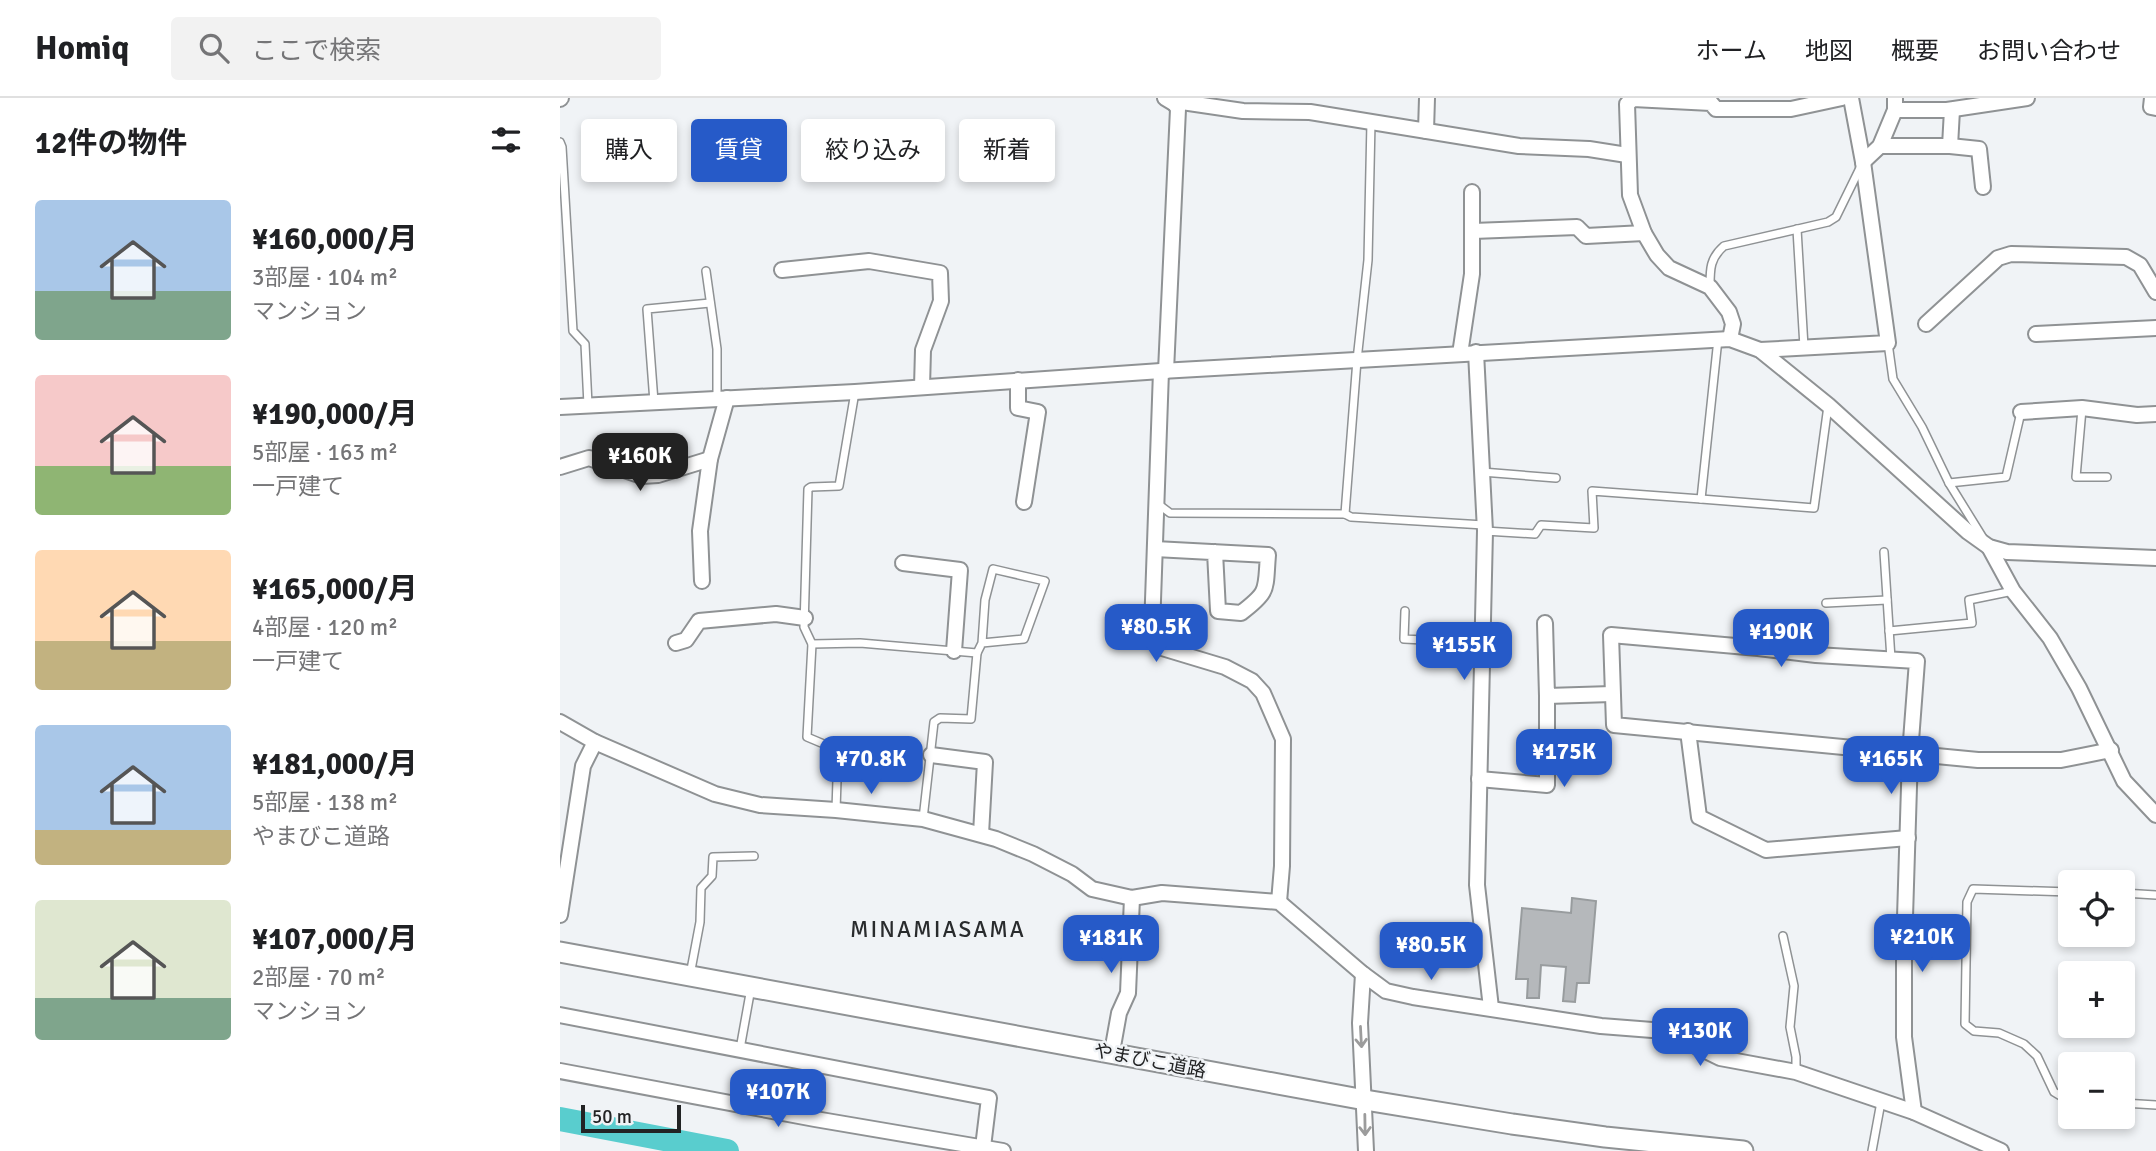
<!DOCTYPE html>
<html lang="ja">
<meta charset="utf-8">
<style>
:root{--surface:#fff;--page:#f2f2f2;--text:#202124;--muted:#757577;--line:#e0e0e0;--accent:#265ac8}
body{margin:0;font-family:Signika,"Noto Sans JP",sans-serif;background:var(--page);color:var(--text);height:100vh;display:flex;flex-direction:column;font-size:26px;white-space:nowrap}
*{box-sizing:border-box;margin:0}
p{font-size:23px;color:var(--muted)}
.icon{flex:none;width:38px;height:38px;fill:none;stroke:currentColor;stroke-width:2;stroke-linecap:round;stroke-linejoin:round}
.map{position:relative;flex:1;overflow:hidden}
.side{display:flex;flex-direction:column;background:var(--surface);width:560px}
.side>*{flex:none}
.guide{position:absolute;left:21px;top:21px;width:665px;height:63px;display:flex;gap:14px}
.tools{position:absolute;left:1498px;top:772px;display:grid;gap:14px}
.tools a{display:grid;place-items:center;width:77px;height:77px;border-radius:7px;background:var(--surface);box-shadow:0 4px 10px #0003;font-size:35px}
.scale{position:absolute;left:21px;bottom:18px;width:100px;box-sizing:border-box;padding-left:7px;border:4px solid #222324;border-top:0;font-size:19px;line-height:24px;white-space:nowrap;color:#222324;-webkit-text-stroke:5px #f0f3f6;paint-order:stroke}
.price{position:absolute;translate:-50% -60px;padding:0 16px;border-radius:14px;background:var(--accent);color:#fff;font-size:23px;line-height:46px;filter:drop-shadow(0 2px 4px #0008)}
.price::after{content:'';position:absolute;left:50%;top:42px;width:21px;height:16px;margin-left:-10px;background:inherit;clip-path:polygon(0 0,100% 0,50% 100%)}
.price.on{background:#222;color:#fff}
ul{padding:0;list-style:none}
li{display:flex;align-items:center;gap:21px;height:175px;padding:0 35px}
li span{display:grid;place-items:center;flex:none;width:196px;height:140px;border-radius:7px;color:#555}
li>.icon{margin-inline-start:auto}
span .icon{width:84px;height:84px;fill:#fffc;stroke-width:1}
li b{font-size:30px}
h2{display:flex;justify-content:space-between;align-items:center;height:84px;padding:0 35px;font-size:30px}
.pill{padding:0 24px;border-radius:7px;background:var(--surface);box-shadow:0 4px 10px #0003;font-size:24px;line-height:63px}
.pill.on{background:var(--accent);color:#fff}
header{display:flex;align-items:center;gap:42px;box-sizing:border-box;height:98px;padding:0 35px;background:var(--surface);border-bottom:2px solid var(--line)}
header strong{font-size:33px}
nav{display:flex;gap:38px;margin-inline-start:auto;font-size:24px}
.search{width:490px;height:63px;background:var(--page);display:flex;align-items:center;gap:18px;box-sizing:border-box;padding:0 24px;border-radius:7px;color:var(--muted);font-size:26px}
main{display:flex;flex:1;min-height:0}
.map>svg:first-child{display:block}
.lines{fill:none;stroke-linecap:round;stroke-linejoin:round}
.river{stroke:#59cdce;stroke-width:24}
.building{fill:#b5b8bb;stroke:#989c9e;stroke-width:2}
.lane-casing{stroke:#8f9294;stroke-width:10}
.street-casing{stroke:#8f9294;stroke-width:18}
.secondary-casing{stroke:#8f9294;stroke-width:23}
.lane{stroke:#fff;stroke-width:7}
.street{stroke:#fff;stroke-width:14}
.secondary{stroke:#fff;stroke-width:19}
.oneway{stroke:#9c9c9c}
.labels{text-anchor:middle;stroke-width:5;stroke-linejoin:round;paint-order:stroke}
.street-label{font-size:19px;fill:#222324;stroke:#f0f3f6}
.quarter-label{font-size:23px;letter-spacing:2px;fill:#292b2d;stroke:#f0f3f6}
</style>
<header>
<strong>Homiq</strong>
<div class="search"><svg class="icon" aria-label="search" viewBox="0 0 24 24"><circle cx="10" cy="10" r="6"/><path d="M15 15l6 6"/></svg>ここで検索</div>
<nav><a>ホーム</a><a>地図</a><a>概要</a><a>お問い合わせ</a></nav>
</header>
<main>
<section class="side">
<h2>12件の物件<svg class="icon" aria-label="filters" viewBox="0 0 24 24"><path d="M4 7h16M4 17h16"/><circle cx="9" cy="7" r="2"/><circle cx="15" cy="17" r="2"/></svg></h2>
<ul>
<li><span style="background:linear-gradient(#a9c7e8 65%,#7fa58c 0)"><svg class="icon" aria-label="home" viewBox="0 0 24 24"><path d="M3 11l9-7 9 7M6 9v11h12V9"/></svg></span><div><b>¥160,000/月</b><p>3部屋 · 104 m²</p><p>マンション</p></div></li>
<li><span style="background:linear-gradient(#f6c9c9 65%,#8fb573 0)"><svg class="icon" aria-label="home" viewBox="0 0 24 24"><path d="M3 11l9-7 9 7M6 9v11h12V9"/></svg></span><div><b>¥190,000/月</b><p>5部屋 · 163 m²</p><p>一戸建て</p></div></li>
<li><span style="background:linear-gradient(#ffd9b3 65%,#c2b280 0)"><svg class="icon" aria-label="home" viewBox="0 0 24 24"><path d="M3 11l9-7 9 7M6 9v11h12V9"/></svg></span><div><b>¥165,000/月</b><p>4部屋 · 120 m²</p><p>一戸建て</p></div></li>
<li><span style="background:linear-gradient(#a9c7e8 75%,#c2b280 0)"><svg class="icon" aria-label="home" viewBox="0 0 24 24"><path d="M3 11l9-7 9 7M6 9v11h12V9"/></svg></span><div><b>¥181,000/月</b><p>5部屋 · 138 m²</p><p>やまびこ道路</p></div></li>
<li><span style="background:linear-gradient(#dfe7d0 70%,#7fa58c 0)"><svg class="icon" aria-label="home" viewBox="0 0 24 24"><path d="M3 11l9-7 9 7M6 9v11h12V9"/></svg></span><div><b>¥107,000/月</b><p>2部屋 · 70 m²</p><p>マンション</p></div></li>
</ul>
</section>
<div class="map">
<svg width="1596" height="1053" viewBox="0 0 1596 1053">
<rect width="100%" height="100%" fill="#f0f3f6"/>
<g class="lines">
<!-- river -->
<path class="river" d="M0,1021L167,1053"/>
</g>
<!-- building -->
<path class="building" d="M1012,800L1036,803L1029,885H1017L1015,904L1003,903L1006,869L981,867L979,900H967L968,881H956L962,810L1011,815Z"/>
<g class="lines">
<!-- lane casing -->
<g class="lane-casing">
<g id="lane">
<path d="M0,44L2,49L13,233L25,246L28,307"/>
<path d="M1237,131L1244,249"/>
<path d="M146,173L157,251V301"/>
<path d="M1150,188C1150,171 1150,160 1164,148L1268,124L1276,119L1301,68"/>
<path d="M1328,245L1333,281L1362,329L1389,385L1423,440"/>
<path d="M94,304L87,211L150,205"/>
<path d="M1522,311L1516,379H1547"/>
<path d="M922,374L996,380"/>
<path d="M1389,385L1446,379L1461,314"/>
<path d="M1141,401L1254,410L1268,308"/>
<path d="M598,406L610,415L785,416L797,262L808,162L811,24"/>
<path d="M785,416L791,419L924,427"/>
<path d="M925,433L975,436L981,427L1034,430L1032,393L1141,401L1158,241"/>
<path d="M1324,454L1331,561"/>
<path d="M1266,505L1327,502"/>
<path d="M845,513L844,541L922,545"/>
<path d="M1329,533L1412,525L1409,502L1453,493"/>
<path d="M252,546L300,545L417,555L422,545L464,541L485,483L433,471L425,502L422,545"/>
<path d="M276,712L278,652L247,639L252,546L244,529L248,391L251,389L279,388L295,294"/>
<path d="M363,721L374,624L380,620L411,621L417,555"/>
<path d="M1510,794L1413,791L1407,804L1405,926L1414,933L1439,935L1464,946L1477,958L1494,994L1504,1000L1510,1001"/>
<path d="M1563,795L1596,797"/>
<path d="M1223,838L1234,888L1230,929L1236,959V974"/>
<path d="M130,877L140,824L141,790L152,778L153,759L194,758"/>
<path d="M180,951L191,890"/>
<path d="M1563,1005L1596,1007"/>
<path d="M1312,1053L1321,1004"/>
</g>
</g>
<!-- street casing -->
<g class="street-casing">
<g id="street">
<path d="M605,0L615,6L622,4L683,13L750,14L959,48L1029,51L1067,57"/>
<path d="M1592,0L1591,9L1596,10"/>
<path d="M0,1L1,0"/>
<path d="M1335,12H1387L1467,0"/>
<path d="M866,33L867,0"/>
<path d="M1320,48H1390L1419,51L1423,89"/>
<path d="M1390,48L1392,12"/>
<path d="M1303,64L1320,48L1335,12V0"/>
<path d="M913,133L1017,129L1026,138L1084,135"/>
<path d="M222,172L309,163L380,175L381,203L363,252L362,289"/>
<path d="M1366,226L1438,160L1451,156L1566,159L1580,167L1596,194"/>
<path d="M1476,236L1596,230"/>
<path d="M1170,241L1173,226L1169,214L1150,189L1109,170L1097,157L1084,135L1070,97L1067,6L1073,1L1151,5L1156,11H1231L1282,0"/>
<path d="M1200,252L1328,245L1303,64L1291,0"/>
<path d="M916,254L925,433L917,787L931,910"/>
<path d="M900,256L912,176V94"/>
<path d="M601,273L592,531L594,543L602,550L665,569L692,583L703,595L723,641L722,768L719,804"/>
<path d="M606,273L618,11L615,6"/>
<path d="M458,282V310L478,314L464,404"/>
<path d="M0,309L295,294L601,273L1170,241L1200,252L1268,307L1408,434L1429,449L1447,454L1596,460"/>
<path d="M1461,314L1522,310L1577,317L1596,316"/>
<path d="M0,369L29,360L82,378L98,377L150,361"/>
<path d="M1429,449L1453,493L1490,540L1519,590L1564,683L1596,717"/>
<path d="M595,451L708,457C705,492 710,493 681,515L658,513L655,454"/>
<path d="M343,465L400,472L394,553"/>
<path d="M142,483L140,433L150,361L167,300"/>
<path d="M985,525L987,598L1052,596"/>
<path d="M116,545L126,542L139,523L216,516L245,520"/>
<path d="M0,624L35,644L155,696L200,707L276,712L363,721L436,741L473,756L512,776L532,791L572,800L602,795L719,804L803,876L826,893L853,899L1041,928L1105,933L1160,960L1236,974L1354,1014L1441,1053"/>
<path d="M1128,633L1139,719L1206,752L1348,740"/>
<path d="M371,657L425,664L421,736"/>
<path d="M919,681L987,687V598"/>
<path d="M0,817L23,668L35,644"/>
<path d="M803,876L800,925L806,1053"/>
<path d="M0,917L429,1000L423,1049"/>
<path d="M552,954L559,915L568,895L572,800"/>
<path d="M0,973L255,1021L443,1053"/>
<path d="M1354,1014L1344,939V852L1350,656L1357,563L1256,557L1198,550L1051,537L1054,627L1418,662H1501L1551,652"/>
</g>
</g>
<!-- secondary casing -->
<g class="secondary-casing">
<path id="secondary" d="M0,854L805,1002L952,1026L1045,1039L1183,1053"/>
</g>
<!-- lane -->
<use href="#lane" class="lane"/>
<!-- street -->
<use href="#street" class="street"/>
<!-- secondary -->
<use href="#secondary" class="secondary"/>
</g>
<!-- one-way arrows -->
<defs><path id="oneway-shaft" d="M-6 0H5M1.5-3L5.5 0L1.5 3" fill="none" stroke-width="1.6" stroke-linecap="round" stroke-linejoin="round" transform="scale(1.75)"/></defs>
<g class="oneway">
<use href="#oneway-shaft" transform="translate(801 939) rotate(87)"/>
<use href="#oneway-shaft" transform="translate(805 1027) rotate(89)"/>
</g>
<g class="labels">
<!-- street labels -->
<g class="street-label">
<text transform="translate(590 962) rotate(11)" y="7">やまびこ道路</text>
</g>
<!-- quarter labels -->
<g class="quarter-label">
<text x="378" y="839">MINAMIASAMA</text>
</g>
</g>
</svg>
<div class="tools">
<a><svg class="icon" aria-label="locate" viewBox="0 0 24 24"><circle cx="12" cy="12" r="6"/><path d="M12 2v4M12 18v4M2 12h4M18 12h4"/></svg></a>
<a>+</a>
<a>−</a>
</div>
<div class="scale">50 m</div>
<b class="price on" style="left:80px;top:395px">¥160K</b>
<b class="price" style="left:596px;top:566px">¥80.5K</b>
<b class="price" style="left:1221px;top:571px">¥190K</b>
<b class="price" style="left:904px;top:584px">¥155K</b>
<b class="price" style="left:1004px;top:691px">¥175K</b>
<b class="price" style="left:311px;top:698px">¥70.8K</b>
<b class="price" style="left:1331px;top:698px">¥165K</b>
<b class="price" style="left:1362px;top:876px">¥210K</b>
<b class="price" style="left:551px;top:877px">¥181K</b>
<b class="price" style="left:871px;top:884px">¥80.5K</b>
<b class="price" style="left:1140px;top:970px">¥130K</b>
<b class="price" style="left:218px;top:1031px">¥107K</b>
<div class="guide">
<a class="pill">購入</a>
<a class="pill on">賃貸</a>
<a class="pill">絞り込み</a>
<a class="pill">新着</a>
</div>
</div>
</main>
